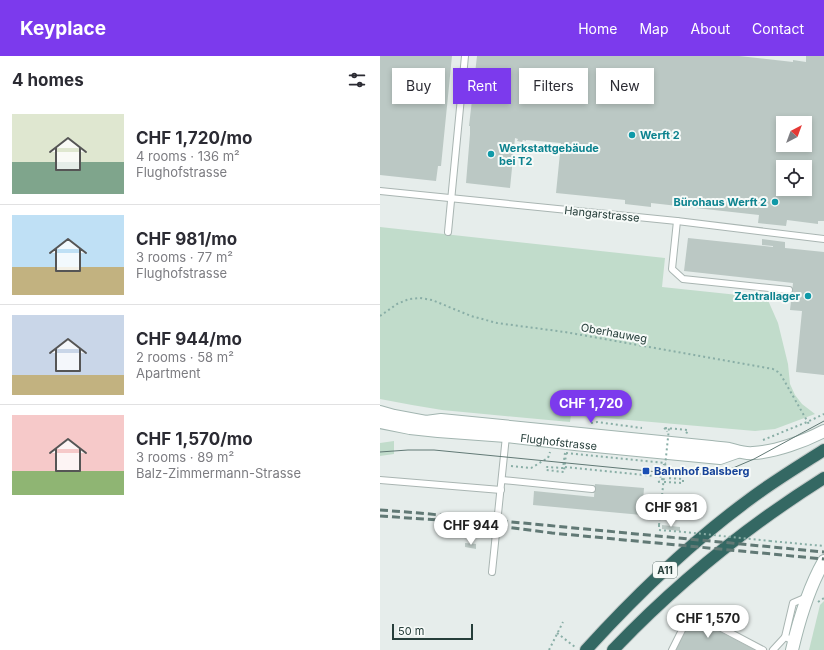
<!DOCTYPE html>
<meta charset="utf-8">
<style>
:root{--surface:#fff;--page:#f2f2f3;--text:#2b2b33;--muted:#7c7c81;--line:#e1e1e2;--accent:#7c3aed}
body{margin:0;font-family:Inter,sans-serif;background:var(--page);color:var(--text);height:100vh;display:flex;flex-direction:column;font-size:15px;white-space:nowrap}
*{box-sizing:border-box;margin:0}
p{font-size:13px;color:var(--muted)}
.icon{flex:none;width:22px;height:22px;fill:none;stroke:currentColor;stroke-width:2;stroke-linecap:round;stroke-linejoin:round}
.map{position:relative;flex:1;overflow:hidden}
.details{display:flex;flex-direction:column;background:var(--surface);width:380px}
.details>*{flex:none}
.guide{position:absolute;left:12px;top:12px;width:372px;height:36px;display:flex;gap:8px}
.needle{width:26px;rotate:41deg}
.controls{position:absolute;left:396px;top:60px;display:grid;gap:8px}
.controls a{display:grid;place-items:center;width:36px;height:36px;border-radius:0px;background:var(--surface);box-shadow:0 2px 6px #0003;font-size:20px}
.scale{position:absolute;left:12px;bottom:10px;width:81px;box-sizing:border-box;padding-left:4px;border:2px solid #263e3a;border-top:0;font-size:11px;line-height:14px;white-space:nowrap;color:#263e3a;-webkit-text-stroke:3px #f6faf8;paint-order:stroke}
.price{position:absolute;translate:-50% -34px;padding:0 9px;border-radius:14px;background:#fff;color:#222;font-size:13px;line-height:26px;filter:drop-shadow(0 1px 2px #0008)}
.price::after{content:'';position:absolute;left:50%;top:24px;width:12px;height:9px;margin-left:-6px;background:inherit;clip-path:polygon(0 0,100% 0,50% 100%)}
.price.selected{background:var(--accent);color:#fff}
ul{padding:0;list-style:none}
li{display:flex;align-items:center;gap:12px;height:100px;padding:0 12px}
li+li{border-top:1px solid var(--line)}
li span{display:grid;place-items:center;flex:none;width:112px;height:80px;border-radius:0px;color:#555}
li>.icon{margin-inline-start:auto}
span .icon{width:48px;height:48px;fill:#fffc;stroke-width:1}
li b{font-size:17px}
h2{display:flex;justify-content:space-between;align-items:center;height:48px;padding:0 12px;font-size:17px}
.chip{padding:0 14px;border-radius:0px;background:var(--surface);box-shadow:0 2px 6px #0003;font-size:14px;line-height:36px}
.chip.selected{background:var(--accent);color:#fff}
header{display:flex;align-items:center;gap:24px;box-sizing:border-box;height:56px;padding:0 20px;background:var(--accent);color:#fff}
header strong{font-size:19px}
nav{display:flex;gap:22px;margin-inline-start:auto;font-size:14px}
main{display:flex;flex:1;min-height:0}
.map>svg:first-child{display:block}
.green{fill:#c1dccb}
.building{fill:#bbc8c4;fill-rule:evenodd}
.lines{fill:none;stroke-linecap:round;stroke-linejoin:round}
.lane-casing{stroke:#a9b5b2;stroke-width:8}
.secondary-casing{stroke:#a2b5b0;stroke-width:14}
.highway-casing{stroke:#c2c9c8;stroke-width:14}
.path{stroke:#89aea6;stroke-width:2;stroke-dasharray:2 3;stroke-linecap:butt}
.lane{stroke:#fff;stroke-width:6}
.secondary{stroke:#fff;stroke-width:12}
.highway{stroke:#346863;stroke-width:12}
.tram{stroke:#617975;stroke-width:1}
.rail{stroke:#617975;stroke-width:3;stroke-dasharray:8 4;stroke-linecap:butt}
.path-bridge{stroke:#89aea6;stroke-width:2;stroke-dasharray:2 3;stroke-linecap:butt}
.culture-dot{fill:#0f9aa8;stroke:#f6faf8;stroke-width:1.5}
.transit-dot{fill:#1a4fb4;stroke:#f6faf8;stroke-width:1.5}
.labels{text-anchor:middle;stroke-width:4;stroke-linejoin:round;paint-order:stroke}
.shield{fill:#f6faf8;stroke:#647673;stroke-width:1}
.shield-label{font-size:10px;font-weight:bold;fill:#263e3a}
.culture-label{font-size:11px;font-weight:bold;fill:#0d838f;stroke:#f6faf8;text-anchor:start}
.street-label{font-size:11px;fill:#263e3a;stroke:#f6faf8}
.transit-label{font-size:11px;font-weight:bold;fill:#164399;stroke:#f6faf8;text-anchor:start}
</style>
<header>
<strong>Keyplace</strong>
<nav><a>Home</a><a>Map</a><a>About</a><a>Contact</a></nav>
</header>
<main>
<section class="details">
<h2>4 homes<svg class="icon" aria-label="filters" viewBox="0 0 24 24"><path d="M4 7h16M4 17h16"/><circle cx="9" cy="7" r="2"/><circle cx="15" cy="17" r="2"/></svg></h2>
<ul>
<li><span style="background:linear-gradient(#dfe7d0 60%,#7fa58c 0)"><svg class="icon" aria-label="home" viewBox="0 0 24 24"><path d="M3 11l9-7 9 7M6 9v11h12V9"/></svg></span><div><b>CHF 1,720/mo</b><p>4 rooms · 136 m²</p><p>Flughofstrasse</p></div></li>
<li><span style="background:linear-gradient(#bfe0f5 65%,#c2b280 0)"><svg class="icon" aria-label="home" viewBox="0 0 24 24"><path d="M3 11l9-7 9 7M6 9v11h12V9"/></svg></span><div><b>CHF 981/mo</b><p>3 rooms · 77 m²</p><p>Flughofstrasse</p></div></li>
<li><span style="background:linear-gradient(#c9d6e8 75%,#c2b280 0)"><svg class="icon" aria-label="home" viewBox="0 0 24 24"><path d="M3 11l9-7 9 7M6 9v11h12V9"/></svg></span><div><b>CHF 944/mo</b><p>2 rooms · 58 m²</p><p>Apartment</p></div></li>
<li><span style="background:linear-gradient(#f6c9c9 70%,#8fb573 0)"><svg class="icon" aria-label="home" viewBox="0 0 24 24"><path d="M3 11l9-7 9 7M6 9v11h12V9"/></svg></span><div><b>CHF 1,570/mo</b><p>3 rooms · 89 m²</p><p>Balz-Zimmermann-Strasse</p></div></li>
</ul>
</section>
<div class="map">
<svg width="444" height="594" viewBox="0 0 444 594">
<rect width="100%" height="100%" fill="#e6edeb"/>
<!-- green -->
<g class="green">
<path d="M0,171L285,202L282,231L387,242L398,267L408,308L410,328L415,339L422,348L435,358L395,373L375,375L191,359L190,366L62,354L32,349L0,343Z"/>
<path d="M14,385V398L0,400V387Z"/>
<path d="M444,545V594H429L440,549Z"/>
</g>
<!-- building -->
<g class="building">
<path d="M0,0H72L61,110H58L56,125L0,119Z"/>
<path d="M97,0H359L413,6V4L426,6V0H444V165H438V168L407,164L406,170L378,167L379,159L271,147V151L245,148V144L176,137L181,87L146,84V85L143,84L142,86L137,85L138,83L135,82L130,132L86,127L90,78V70H89ZM403,67H425V89H403ZM403,111H425V133H403Z"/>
<path d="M308,182L393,191V190L382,189V183L405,186V192L444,196V319L416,316L422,255L410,254L413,227L304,215Z"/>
<path d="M215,428L264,432L262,459L153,449L154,435L214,441Z"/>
<path d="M282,469L300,471V475L282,473Z"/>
<path d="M85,487L96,488V493L85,491Z"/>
<path d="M313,561L375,594H295Z"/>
</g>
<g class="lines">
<!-- lane casing -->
<g class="lane-casing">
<g id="lane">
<path d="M0,135L297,165L444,183"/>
<path d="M297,165L292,213L303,223L409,234"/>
<path d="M68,176L85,0"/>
<path d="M0,424L121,434"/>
<path d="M122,424L212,433"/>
<path d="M112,516L126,380"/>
<path d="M414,585L405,581L413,547L427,541"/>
<path d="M292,594L311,556L383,594"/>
<path d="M393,594L405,581"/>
</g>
</g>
<!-- secondary casing -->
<g class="secondary-casing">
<g id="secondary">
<path d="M0,356L14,360L46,366L61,364L331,391C337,392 343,392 349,393C357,395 365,398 373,397C395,396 425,385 444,375"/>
<path id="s1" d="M0,366L30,372L58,375L126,380L195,388L340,402L357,396"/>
<path d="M412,594C419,564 428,533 444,505"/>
</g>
</g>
<!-- highway casing -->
<g class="highway-casing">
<g id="highway">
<path d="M206,594C256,539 310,487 370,443C394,425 419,410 444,394"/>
<path d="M233,594C296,528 366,471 444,422"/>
</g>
</g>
<!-- path -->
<g class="path">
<path d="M0,260L17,248L29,243L40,242L52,244L91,260L117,267L185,276L393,313L398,316L401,319L430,370"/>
<path d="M211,367L217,366L262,372"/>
<path d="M284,372L287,374V376"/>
<path d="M285,372L308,374L306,378"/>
<path d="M383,384L427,366L444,358"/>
<path d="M185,397L183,412L167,411L166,414L184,416L186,398"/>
<path d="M131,410L151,412L168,402L170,396"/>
<path d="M278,426L282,425L284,408"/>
<path d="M284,426L303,427V423L287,422"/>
<path d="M262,459V461H270"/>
<path d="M279,469V474L304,476"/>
<path d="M390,485L444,490"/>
<path d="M438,546L444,542"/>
<path d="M177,577L195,591"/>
<path d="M169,594L183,566"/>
</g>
<!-- lane -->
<use href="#lane" class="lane"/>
<!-- secondary -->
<use href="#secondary" class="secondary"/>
<!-- highway -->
<use href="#highway" class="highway"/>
<!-- tram -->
<path class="tram" d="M0,396L28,394H54L299,418H330L353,412L374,403L444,365"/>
<!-- rail -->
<g class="rail">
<path d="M0,454L39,457L444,496"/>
<path d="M0,460L58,464L125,471L172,477L444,503"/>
</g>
<!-- path-bridge -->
<g class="path-bridge">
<path d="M186,397L286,407"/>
<path d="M185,411L284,421"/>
<path d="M279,469L289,372"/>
<path d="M304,476L390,485"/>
</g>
</g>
<!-- markers -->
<g class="culture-dot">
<circle cx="252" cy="79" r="4"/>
<circle cx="111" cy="98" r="4"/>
<circle cx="395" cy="146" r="4"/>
<circle cx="428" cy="240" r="4"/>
</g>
<rect class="transit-dot" x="262" y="411" width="8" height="8" rx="2"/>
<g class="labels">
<!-- shield labels -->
<rect class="shield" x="273" y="506" width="24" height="16" rx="3"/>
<g class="shield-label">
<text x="285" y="518">A11</text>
</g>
<!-- culture labels -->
<g class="culture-label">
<text x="260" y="83">Werft 2</text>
<text x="119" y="96">Werkstattgebäude<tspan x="119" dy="13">bei T2</tspan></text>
<text x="387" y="150" text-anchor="end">Bürohaus Werft 2</text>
<text x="420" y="244" text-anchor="end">Zentrallager</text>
</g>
<!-- street labels -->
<g class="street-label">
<text transform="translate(222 158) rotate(6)" y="4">Hangarstrasse</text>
<text transform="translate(234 277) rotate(10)" y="4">Oberhauweg</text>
<text dy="4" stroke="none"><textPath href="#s1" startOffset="180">Flughofstrasse</textPath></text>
</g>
<!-- transit labels -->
<g class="transit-label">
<text x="274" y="419">Bahnhof Balsberg</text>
</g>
</g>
</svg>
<div class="controls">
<a><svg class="needle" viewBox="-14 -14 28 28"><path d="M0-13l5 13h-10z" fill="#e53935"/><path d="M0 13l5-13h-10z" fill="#7c7c81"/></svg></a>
<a><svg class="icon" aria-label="locate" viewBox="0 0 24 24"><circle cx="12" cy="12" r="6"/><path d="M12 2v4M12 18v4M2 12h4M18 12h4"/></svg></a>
</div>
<div class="scale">50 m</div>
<b class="price selected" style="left:211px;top:368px">CHF 1,720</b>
<b class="price" style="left:291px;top:472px">CHF 981</b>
<b class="price" style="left:91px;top:490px">CHF 944</b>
<b class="price" style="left:328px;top:583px">CHF 1,570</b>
<div class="guide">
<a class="chip">Buy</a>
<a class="chip selected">Rent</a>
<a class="chip">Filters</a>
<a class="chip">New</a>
</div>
</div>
</main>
